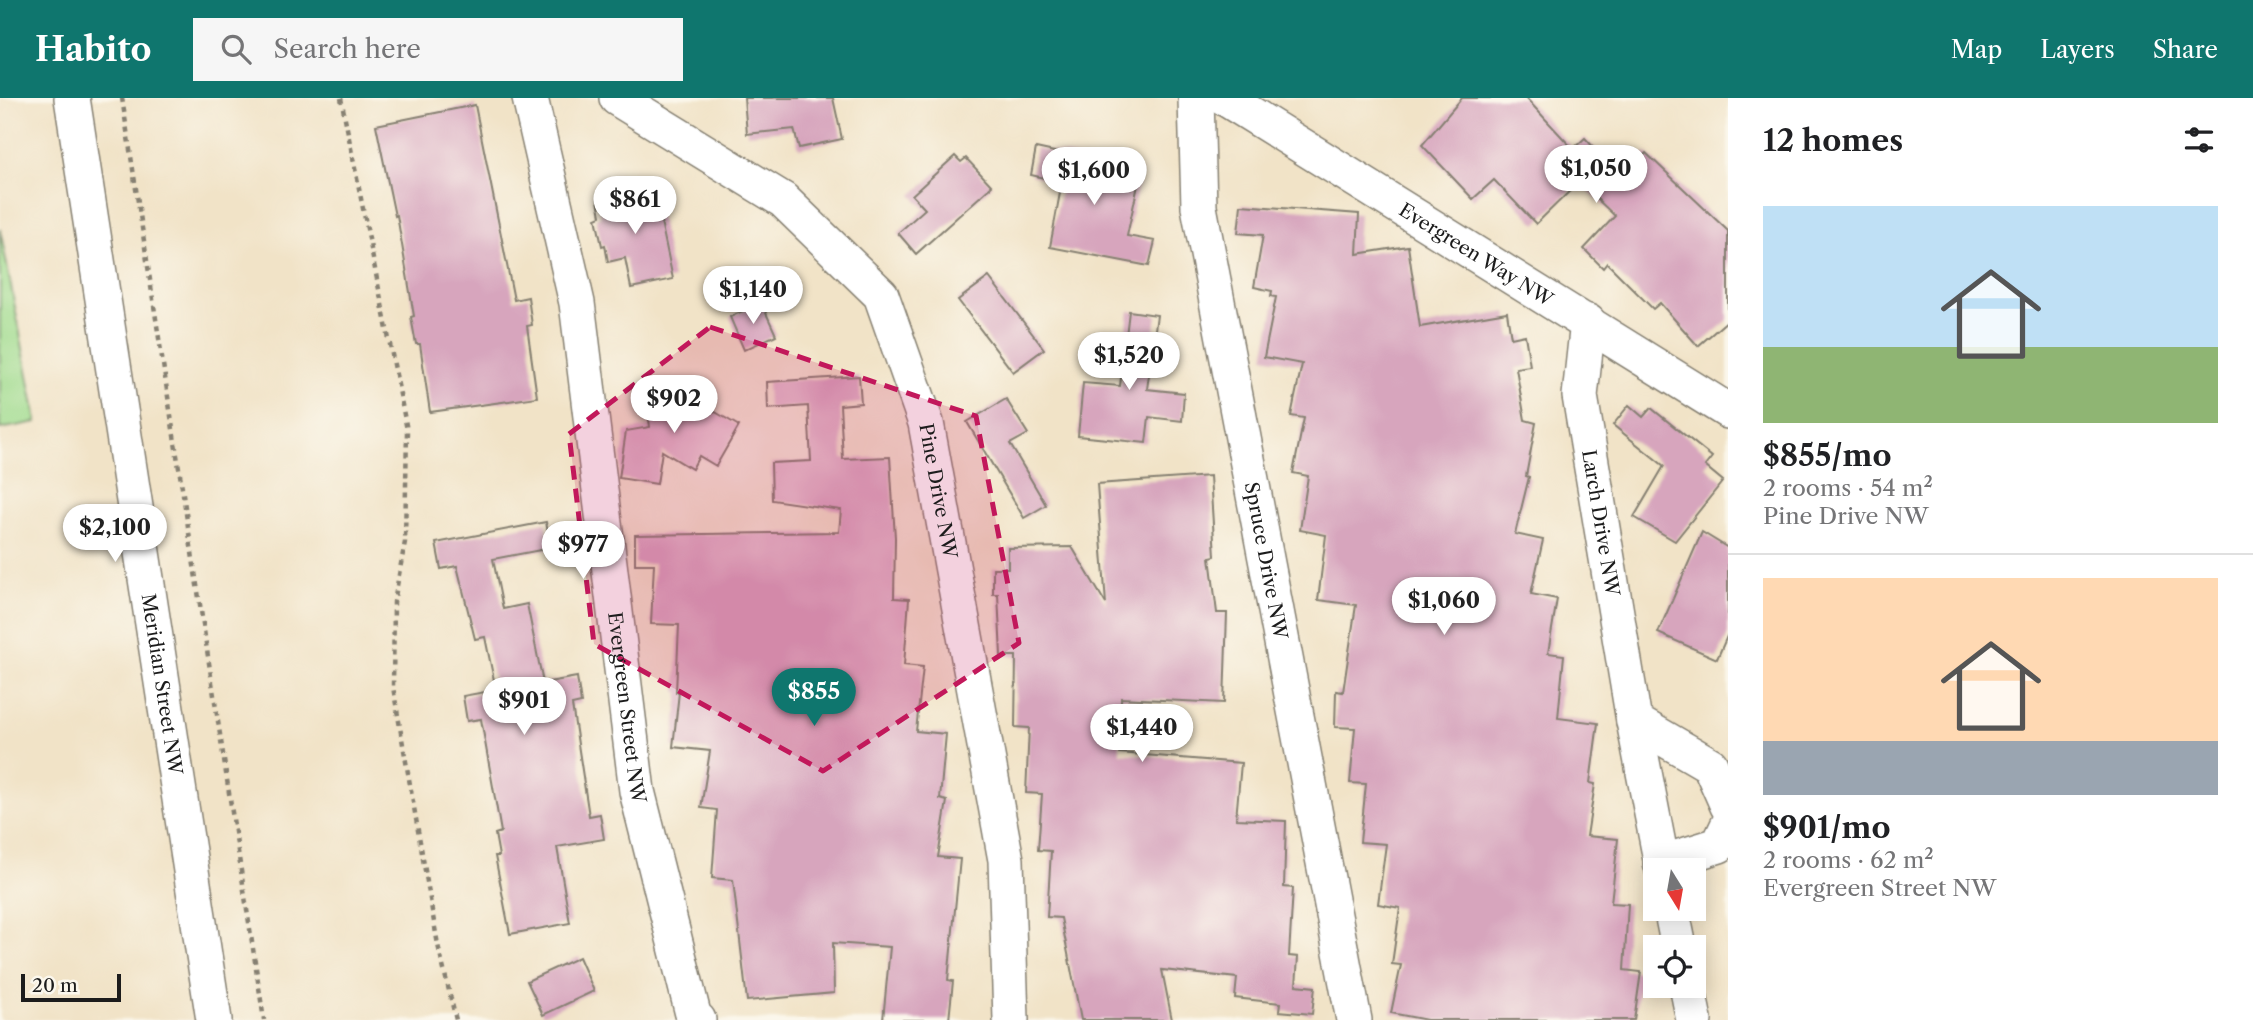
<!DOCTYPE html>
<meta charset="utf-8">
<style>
:root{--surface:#fff;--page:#f6f6f6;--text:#202124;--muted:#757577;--line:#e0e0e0;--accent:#0f766e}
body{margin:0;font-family:"Libre Caslon Text",serif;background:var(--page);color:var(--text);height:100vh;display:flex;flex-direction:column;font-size:26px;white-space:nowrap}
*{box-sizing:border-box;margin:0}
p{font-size:23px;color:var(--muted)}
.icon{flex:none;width:38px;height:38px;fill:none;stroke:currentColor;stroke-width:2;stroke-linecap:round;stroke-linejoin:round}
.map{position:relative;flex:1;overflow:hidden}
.side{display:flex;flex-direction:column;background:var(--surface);width:525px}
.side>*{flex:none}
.needle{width:46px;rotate:169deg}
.buttons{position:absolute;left:1643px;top:760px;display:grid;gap:14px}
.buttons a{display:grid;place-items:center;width:63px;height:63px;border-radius:0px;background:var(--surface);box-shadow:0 4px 18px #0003;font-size:35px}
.scale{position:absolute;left:21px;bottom:18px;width:100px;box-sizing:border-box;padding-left:7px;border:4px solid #1c1c1c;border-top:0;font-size:19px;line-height:24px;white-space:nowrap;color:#1c1c1c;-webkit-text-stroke:5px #fbf7ec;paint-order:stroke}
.price{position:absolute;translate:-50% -60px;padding:0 16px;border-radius:24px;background:#fff;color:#222;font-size:23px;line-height:46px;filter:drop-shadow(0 2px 4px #0008)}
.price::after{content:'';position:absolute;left:50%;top:42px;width:21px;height:16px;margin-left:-10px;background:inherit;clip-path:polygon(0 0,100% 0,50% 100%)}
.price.on{background:var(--accent);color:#fff}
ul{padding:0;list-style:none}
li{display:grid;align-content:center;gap:14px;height:371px;padding:0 35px}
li+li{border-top:2px solid var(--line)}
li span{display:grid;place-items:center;height:217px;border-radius:0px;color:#555}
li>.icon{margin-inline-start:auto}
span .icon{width:126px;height:126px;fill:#fffc;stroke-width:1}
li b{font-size:30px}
h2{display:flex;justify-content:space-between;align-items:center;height:84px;padding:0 35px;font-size:30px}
header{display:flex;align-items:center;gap:42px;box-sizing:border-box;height:98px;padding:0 35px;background:var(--accent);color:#fff}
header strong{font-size:33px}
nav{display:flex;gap:38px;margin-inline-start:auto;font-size:24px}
.search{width:490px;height:63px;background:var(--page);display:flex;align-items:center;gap:18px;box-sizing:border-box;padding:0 24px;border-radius:0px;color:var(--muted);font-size:26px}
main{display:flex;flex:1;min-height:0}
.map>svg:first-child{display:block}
.green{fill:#a2dc90;stroke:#5f7c56;stroke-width:2}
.building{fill:#d7a5bd}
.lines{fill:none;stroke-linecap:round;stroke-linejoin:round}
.minor-casing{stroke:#868072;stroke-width:38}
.path{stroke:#868072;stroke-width:4.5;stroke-dasharray:5 5;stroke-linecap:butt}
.minor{stroke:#fff;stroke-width:35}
.marked{fill:#c2185b;fill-opacity:0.2;stroke:#c2185b;stroke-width:5;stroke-dasharray:14 9;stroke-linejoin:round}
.labels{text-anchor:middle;stroke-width:5;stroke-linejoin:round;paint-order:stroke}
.street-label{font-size:19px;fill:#1c1c1c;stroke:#fbf7ec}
</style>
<header>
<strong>Habito</strong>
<div class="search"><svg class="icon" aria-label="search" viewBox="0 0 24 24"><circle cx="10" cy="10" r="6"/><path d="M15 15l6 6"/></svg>Search here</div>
<nav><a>Map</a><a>Layers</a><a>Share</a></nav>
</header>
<main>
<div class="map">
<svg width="1728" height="922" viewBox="0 0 1728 922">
<rect width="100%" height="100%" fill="#fbf7ec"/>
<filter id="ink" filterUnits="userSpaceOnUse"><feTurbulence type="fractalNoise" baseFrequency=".0143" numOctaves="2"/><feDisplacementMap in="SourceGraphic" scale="14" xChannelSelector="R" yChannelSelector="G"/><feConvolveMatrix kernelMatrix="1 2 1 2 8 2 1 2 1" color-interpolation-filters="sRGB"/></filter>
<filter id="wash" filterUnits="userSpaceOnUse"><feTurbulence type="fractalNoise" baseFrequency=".00686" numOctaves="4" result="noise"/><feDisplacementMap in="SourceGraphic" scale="28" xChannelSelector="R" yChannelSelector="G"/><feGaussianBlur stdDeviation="1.57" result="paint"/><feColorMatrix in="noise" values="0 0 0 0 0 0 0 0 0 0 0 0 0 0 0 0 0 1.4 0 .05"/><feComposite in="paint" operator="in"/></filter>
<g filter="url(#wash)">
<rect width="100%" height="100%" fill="#f1e3c7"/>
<!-- green -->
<path class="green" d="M0,131L37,324L0,331Z"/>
<g id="blocks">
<!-- building -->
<g class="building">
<path d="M744,0H833L842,41L799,50L794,31L747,36Z"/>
<path d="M1462,0H1526L1573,51L1585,40L1622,80L1646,55L1728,133V222L1698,248L1660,205L1653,211L1607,165L1603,170L1584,151L1615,118L1579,84L1536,126L1494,82L1473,101L1422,47Z"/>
<path d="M475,7L514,202L528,199L532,227L527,228L537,299L430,314L420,246H416L411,219L414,218L397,117L395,118L376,27Z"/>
<path d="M1036,50L1141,73L1127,138L1155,143L1149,168L1050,149L1062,84L1031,77Z"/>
<path d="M955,58L961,64L966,60L992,88L916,156L898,135L925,111L912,97Z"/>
<path d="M654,90L673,181L631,190L625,160L608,164L605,147L602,148L596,120L601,118L598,102Z"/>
<path d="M1241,107L1359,116L1357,156L1408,148L1420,229L1507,214L1511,240L1525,237L1530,268L1516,270L1525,322L1536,325L1526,378L1529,379L1515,436L1543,442L1531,496L1557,501L1548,555L1564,557L1558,620L1598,625L1590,685L1595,686L1587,738L1618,741L1611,805L1628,806L1624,872L1641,874L1634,922H1427L1391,915L1401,867L1392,866L1400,810L1378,806L1386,746L1360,744L1366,686L1350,685L1355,630L1335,629L1336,593L1343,594L1356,507L1318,502L1326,437L1300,432L1308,378L1293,375L1304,320L1291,318L1302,266L1264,259L1276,199L1271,198L1272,193L1254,189L1263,137L1238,135Z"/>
<path d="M989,179L1044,251L1013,274L958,202Z"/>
<path d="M761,204L776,237L744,252L730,219Z"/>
<path d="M1129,213L1157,217L1147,291L1184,295L1182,323L1149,319L1146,345L1078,338L1083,285L1120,288Z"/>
<path d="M859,278L861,305L840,307L843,361L890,359L895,440L894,500L909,501L904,567L923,569L916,633L946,636L940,701L947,703L938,759L960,761L948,882L953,883L949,922H883L890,849L833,845L834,895L747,903L733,782L712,780L717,712L701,710L710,653L673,649L679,594H676L679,527L651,526L654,466H635V437L839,434L841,412L772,402L771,365L811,363L808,308L768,311L767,284Z"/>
<path d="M673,289L739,328L716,368L699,358L692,371L662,353L657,386L619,380L626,333L650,329L645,291Z"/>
<path d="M1006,301L1028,336L1010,346L1046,407L1024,420L967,324Z"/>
<path d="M1629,307L1643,319L1651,310L1712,359L1705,368L1723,383L1675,443L1634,419L1664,368L1613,327Z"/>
<path d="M1210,378L1215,458L1210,459L1217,515H1227L1224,605L1121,600L1120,655L1241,665L1236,721L1286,723L1284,789L1293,790L1289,858L1298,859L1296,887L1315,889L1312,916L1279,913L1280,905L1235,900L1237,880L1162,872L1172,922H1081L1061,820L1047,819L1051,753L1038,752L1042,696L1026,695L1029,630L1015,629L1016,558H1001L998,496H993V470H1008V450L1072,449L1106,506L1097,386Z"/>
<path d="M546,424L551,450L493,461L503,511L527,506L543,585L577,579L581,605L572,607L589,718L600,716L604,741L557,749L570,825L510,836L495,758H499L495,736L501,734L481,621L467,623L463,598L496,592L485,539L475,541L457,468L441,471L436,445Z"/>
<path d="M1702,434L1728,450V536L1717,561L1658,535Z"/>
<path d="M579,859L594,893L543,917L527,883Z"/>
</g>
</g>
</g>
<g filter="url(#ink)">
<use href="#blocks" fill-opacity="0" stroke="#868072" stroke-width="2"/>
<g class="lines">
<!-- minor casing -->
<g class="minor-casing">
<g id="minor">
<path id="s1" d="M72,0L214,922"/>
<path id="s2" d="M530,0L577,205L637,693L694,920L698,922"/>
<path id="s3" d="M617,0L783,102L881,197L926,325L1006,762L1011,922"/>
<path id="s4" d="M1196,0L1199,109L1354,922"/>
<path id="s5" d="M1225,0L1728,313"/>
<path id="s6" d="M1588,224L1580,298L1634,623L1663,772"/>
<path d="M1634,623L1710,667L1728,708"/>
<path d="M1661,765L1719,747L1728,728"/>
<path d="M1671,810L1679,849"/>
<path d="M1687,887L1694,922"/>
</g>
</g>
<!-- path -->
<g class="path">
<path d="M122,0L264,922"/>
<path d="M341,0L407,332L405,444L394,504L393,589L438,847L456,922"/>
</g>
<!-- minor -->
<use href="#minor" class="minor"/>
</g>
</g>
<!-- marked area -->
<path class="marked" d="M710,229L976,318L1019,545L823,673L594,546L569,336Z"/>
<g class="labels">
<!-- street labels -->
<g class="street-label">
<text dy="7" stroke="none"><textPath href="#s5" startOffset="296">Evergreen Way NW</textPath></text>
<text dy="7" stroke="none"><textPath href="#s3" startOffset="536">Pine Drive NW</textPath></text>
<text dy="7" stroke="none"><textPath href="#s6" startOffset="203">Larch Drive NW</textPath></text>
<text dy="7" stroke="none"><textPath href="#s4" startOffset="469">Spruce Drive NW</textPath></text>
<text dy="7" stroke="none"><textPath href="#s1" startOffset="593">Meridian Street NW</textPath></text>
<text dy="7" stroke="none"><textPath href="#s2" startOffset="618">Evergreen Street NW</textPath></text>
</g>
</g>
</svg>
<div class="buttons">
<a><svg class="needle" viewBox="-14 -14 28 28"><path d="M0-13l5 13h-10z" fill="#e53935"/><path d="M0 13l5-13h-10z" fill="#757577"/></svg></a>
<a><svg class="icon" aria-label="locate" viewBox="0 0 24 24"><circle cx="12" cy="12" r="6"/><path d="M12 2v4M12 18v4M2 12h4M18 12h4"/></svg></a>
</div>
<div class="scale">20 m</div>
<b class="price" style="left:1596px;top:107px">$1,050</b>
<b class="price" style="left:1094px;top:109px">$1,600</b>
<b class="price" style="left:635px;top:138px">$861</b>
<b class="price" style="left:753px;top:228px">$1,140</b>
<b class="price" style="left:1129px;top:294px">$1,520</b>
<b class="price" style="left:674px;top:337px">$902</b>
<b class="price" style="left:115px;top:466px">$2,100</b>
<b class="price" style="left:583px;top:483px">$977</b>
<b class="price" style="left:1444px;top:539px">$1,060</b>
<b class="price on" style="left:814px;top:630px">$855</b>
<b class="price" style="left:524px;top:639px">$901</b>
<b class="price" style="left:1142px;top:666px">$1,440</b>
</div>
<section class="side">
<h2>12 homes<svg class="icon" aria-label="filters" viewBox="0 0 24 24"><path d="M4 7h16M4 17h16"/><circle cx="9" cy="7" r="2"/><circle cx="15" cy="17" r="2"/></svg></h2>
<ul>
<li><span style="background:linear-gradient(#bfe0f5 65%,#8fb573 0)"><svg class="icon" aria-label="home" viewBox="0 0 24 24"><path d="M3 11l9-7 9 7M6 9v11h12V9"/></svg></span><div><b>$855/mo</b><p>2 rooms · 54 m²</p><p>Pine Drive NW</p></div></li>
<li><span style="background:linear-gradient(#ffd9b3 75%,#9aa5b1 0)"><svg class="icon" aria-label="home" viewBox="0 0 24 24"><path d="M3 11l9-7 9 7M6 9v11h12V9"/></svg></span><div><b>$901/mo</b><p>2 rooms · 62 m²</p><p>Evergreen Street NW</p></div></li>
</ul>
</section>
</main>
